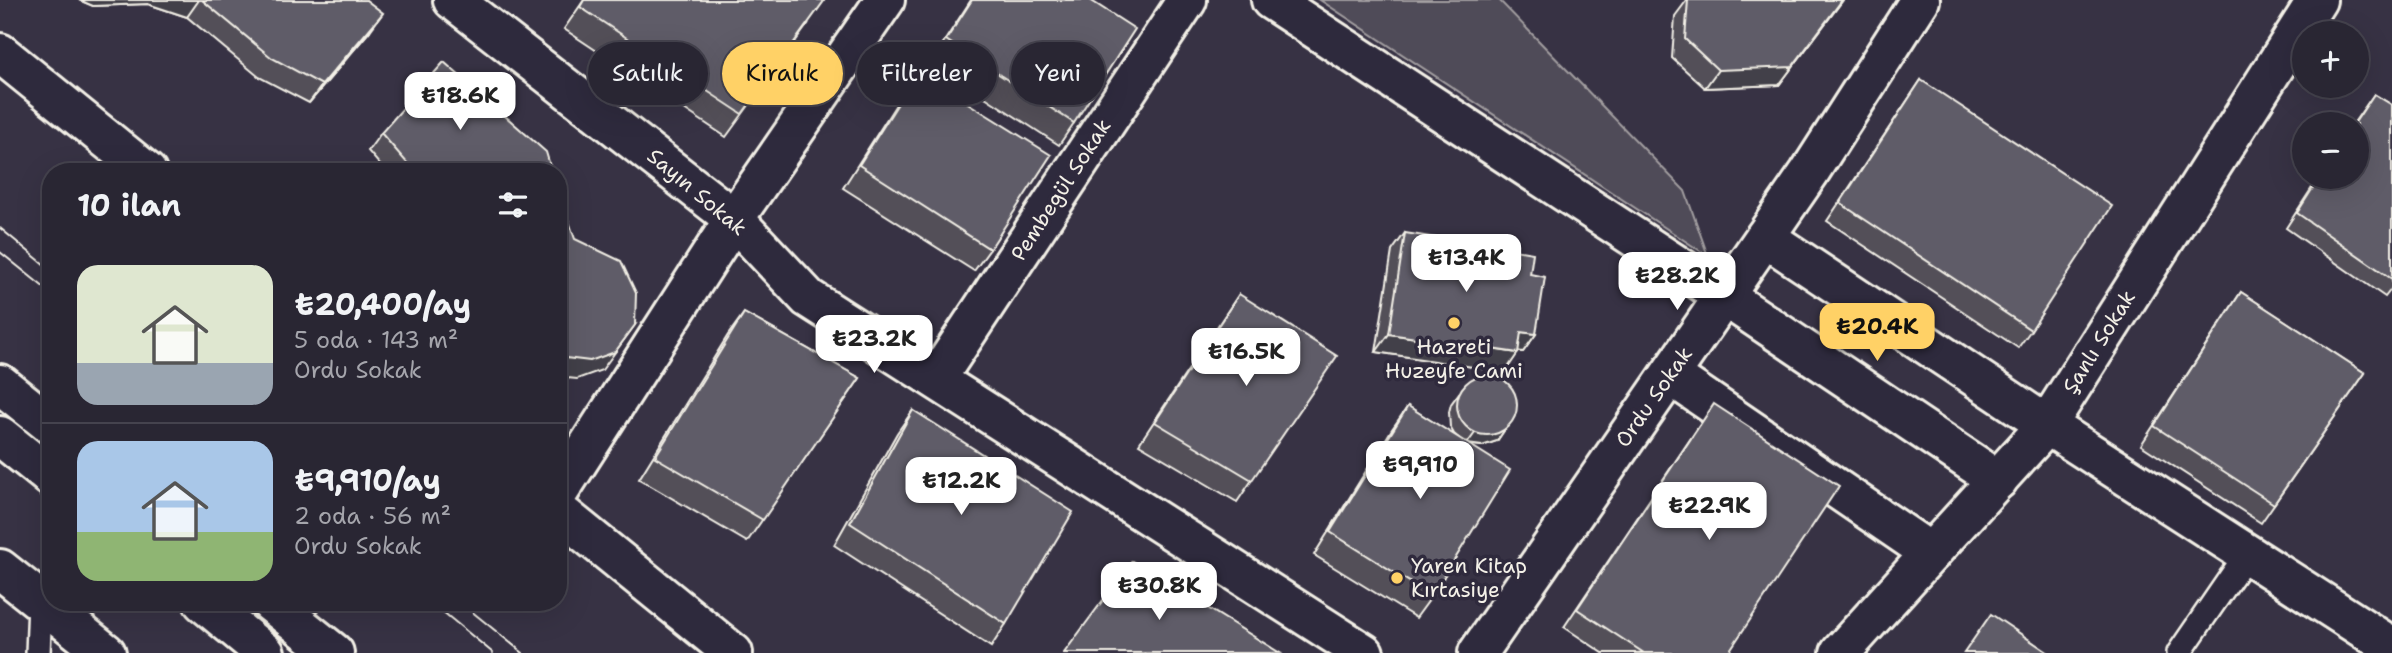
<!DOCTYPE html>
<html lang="tr">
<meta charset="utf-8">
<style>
:root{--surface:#292633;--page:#35323f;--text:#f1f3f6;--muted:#a5a5ac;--line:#45434e;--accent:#ffd166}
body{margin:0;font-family:"Shantell Sans",sans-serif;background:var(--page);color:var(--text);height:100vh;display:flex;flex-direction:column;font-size:26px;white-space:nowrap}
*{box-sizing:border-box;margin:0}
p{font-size:23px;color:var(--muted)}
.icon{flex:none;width:38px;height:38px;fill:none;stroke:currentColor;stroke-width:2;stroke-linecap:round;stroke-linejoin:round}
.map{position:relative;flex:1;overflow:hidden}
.side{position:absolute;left:42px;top:163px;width:525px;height:448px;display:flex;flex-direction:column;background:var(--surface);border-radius:28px;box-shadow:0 7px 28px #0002,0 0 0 2px var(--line)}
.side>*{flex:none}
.top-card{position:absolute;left:588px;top:42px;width:665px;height:63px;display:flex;gap:14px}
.fabs{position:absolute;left:2292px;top:21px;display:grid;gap:14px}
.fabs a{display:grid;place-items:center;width:77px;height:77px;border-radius:50%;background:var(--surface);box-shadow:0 7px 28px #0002,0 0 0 2px var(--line);font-size:35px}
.price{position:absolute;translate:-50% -60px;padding:0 16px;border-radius:14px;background:#fff;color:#222;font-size:23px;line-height:46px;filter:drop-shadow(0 2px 4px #0008)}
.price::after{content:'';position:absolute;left:50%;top:42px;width:21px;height:16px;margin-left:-10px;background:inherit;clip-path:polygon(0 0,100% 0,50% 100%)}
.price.current{background:var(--accent);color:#111}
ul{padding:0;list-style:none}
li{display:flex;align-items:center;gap:21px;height:175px;padding:0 35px}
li+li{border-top:2px solid var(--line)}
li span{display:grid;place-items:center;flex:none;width:196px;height:140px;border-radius:21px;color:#555}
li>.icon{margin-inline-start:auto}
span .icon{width:84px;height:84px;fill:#fffc;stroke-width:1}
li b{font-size:30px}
h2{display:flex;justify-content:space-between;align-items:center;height:84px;padding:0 35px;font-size:30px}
.chip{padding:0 24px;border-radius:32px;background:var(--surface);box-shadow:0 7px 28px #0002,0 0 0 2px var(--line);font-size:24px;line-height:63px}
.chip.current{background:var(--accent);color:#111}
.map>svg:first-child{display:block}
.green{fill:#504b59;stroke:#a29ea0;stroke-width:2}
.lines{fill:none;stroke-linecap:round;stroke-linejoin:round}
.service-casing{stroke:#f4f1e8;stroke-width:28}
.minor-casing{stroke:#f4f1e8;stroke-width:44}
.trunk-casing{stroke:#f4f1e8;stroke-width:44}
.service{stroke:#2f2a3d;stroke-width:23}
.minor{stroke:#2f2a3d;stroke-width:38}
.trunk{stroke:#2f2a3d;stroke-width:38}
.tram{stroke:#f4f1e8;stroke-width:2}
.wall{fill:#524f59;stroke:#f4f1e8;stroke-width:2}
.shaded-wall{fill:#424048;stroke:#f4f1e8;stroke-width:2}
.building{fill:#5f5c67;stroke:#f4f1e8;stroke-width:2}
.poi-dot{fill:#ffd166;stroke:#2f2a3d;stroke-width:2.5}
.labels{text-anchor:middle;stroke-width:7;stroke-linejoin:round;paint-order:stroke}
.street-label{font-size:21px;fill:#f4f1e8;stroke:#2f2a3d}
.poi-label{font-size:21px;fill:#f4f1e8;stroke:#2f2a3d}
</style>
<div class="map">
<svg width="2392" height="653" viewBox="0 0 2392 653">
<rect width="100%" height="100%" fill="#373244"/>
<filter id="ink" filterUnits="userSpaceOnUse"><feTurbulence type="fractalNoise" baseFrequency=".0143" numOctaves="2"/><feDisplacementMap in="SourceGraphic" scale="14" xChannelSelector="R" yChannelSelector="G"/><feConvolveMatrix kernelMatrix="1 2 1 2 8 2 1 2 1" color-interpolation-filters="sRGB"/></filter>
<g filter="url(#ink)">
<!-- green -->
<path class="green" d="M1320,0H1499L1685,191L1708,256Z"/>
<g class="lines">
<!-- service casing -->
<g class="service-casing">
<g id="service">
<path d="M38,653L40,603"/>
<path d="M2179,653L2247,554"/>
</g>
</g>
<!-- minor casing -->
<g class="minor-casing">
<g id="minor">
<path d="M453,0L734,219L808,298L1364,653"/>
<path d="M1271,0L1724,296L1998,480"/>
<path d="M0,53L147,172"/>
<path d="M1765,237L2047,425L2392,647"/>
<path d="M1670,375L1931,553"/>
<path d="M936,379L1187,0"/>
<path d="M558,493L734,219L885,0"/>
<path d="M558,511L733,653"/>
<path d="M1478,653L1809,173L1920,0"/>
<path d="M1840,653L2047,425L2317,0"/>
</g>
</g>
<!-- trunk casing -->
<g class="trunk-casing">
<g id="trunk">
<path d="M0,384L51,425"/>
<path d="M0,436L51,477"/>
<path d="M0,569L106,653"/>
<path d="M203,602L265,653"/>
<path d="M270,602L334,653"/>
</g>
</g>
<!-- service -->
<use href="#service" class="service"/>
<!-- minor -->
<use href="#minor" class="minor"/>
<!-- trunk -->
<use href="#trunk" class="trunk"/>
<!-- tram -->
<g class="tram">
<path d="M0,228L51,270"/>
<path d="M0,252L51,293"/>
<path d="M431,602L493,653"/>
<path d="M460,602L523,653"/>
</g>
</g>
<!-- wall -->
<g class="wall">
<path d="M79,0H366L370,31L309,103L259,77L187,17L148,4L93,6Z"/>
<path d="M584,0L808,24L726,137L564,29Z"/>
<path d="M971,0H1090L1074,123L1059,145L931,62Z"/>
<path d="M1687,0H1843L1779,85L1705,88L1672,58L1675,16Z"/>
<path d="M918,72L990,249L974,271L843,188L902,95Z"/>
<path d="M1921,80L2031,330L2018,348L1827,221Z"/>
<path d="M2374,94L2392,105V288L2385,297L2286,228L2319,177H2357V124H2353Z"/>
<path d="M381,133L552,172H386L368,151Z"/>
<path d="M1405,233L1536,334L1523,352H1518L1505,372L1376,352L1392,251Z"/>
<path d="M2241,292L2365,373L2261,523L2141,445Z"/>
<path d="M1239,294L1252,480L1237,502L1139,444Z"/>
<path d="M744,313L860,378L747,542L639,479L728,335Z"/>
<path d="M1459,393L1514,416L1497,441L1482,446L1470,445L1432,596L1416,618L1314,555L1392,429L1408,406L1460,439L1454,434L1450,427L1449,412L1451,404Z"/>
<path d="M913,410L1006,624L991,647L834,545L897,433Z"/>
<path d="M1701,423L1728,653H1603L1564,627Z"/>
</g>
<!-- shaded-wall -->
<g class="shaded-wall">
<path d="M79,0H199L187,17L148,4L93,6Z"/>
<path d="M1843,0L1779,85L1705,88L1718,70Z"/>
<path d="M383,13L370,31L309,103L322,85Z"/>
<path d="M635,325L602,370L577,379L558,377V357Z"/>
<path d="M1521,332L1536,334L1523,352L1508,350Z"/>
<path d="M1389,334L1518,353L1505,372L1376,352Z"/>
<path d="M1514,416L1497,441L1482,446L1467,444L1475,433Z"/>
</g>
<!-- building -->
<g class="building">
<path d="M202,0H366L383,13L322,85L272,58Z"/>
<path d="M584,0H822L824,1L742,114L580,7Z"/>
<path d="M972,0H1090L1135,29L1074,123L946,40Z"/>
<path d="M1688,0H1842L1792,67L1718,70L1685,39Z"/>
<path d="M444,62L546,152L552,172H415L381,133Z"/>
<path d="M918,72L1051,155L990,249L859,165Z"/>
<path d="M1921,80L2112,206L2031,330L1840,203Z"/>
<path d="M2374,94L2392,105V279L2297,213L2320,177H2357V124H2354Z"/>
<path d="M558,189L575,239L621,261L636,293L635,325L615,352L590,361L558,357Z"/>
<path d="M1405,233L1533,253L1530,274L1545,277L1536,334L1521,332L1518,353L1389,334Z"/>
<path d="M2241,292L2365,373L2274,504L2154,426Z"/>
<path d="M1239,294L1337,356L1252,480L1155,422Z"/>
<path d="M744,313L860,378L763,520L655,457Z"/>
<circle cx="1487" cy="405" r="30"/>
<path d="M1714,404L1839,486L1728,653H1644L1577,609Z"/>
<path d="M1408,406L1510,470L1432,596L1330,532Z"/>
<path d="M913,410L1073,512L1006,624L850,523Z"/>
<path d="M1132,561L1280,653H1064Z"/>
<path d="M1991,614L2049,653H1964Z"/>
</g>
</g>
<!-- markers -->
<g class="poi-dot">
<circle cx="1454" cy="323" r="7"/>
<circle cx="1397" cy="578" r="7"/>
</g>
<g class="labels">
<!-- street labels -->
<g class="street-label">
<text transform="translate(1061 190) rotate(-57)" y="7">Pembegül Sokak</text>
<text transform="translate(697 192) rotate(40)" y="7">Sayın Sokak</text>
<text transform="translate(2099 342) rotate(-58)" y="7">Şanlı Sokak</text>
<text transform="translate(1654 397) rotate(-55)" y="7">Ordu Sokak</text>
</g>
<!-- poi labels -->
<g class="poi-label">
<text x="1454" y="354">Hazreti<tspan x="1454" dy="24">Huzeyfe Cami</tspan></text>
<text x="1411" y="573" text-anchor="start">Yaren Kitap<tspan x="1411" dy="24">Kırtasiye</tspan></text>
</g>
</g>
</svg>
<div class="fabs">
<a>+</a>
<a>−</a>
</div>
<b class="price" style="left:460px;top:132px">₺18.6K</b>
<b class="price" style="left:1466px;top:294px">₺13.4K</b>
<b class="price" style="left:1677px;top:312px">₺28.2K</b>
<b class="price current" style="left:1877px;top:363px">₺20.4K</b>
<b class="price" style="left:874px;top:375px">₺23.2K</b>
<b class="price" style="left:1246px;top:388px">₺16.5K</b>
<b class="price" style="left:1420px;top:501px">₺9,910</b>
<b class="price" style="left:961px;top:517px">₺12.2K</b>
<b class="price" style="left:1709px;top:542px">₺22.9K</b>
<b class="price" style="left:1159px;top:622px">₺30.8K</b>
<div class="top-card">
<a class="chip">Satılık</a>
<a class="chip current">Kiralık</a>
<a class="chip">Filtreler</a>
<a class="chip">Yeni</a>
</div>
<section class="side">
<h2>10 ilan<svg class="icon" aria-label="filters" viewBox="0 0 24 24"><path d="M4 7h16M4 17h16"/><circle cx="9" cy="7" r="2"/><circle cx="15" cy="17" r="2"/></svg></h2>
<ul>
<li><span style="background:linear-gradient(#dfe7d0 70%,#9aa5b1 0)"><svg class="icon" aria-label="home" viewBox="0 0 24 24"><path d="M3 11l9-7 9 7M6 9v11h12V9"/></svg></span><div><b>₺20,400/ay</b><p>5 oda · 143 m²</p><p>Ordu Sokak</p></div></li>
<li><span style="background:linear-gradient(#a9c7e8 65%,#8fb573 0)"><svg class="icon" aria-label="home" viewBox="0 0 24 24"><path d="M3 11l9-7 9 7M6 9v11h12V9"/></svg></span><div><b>₺9,910/ay</b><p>2 oda · 56 m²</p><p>Ordu Sokak</p></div></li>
</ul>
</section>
</div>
